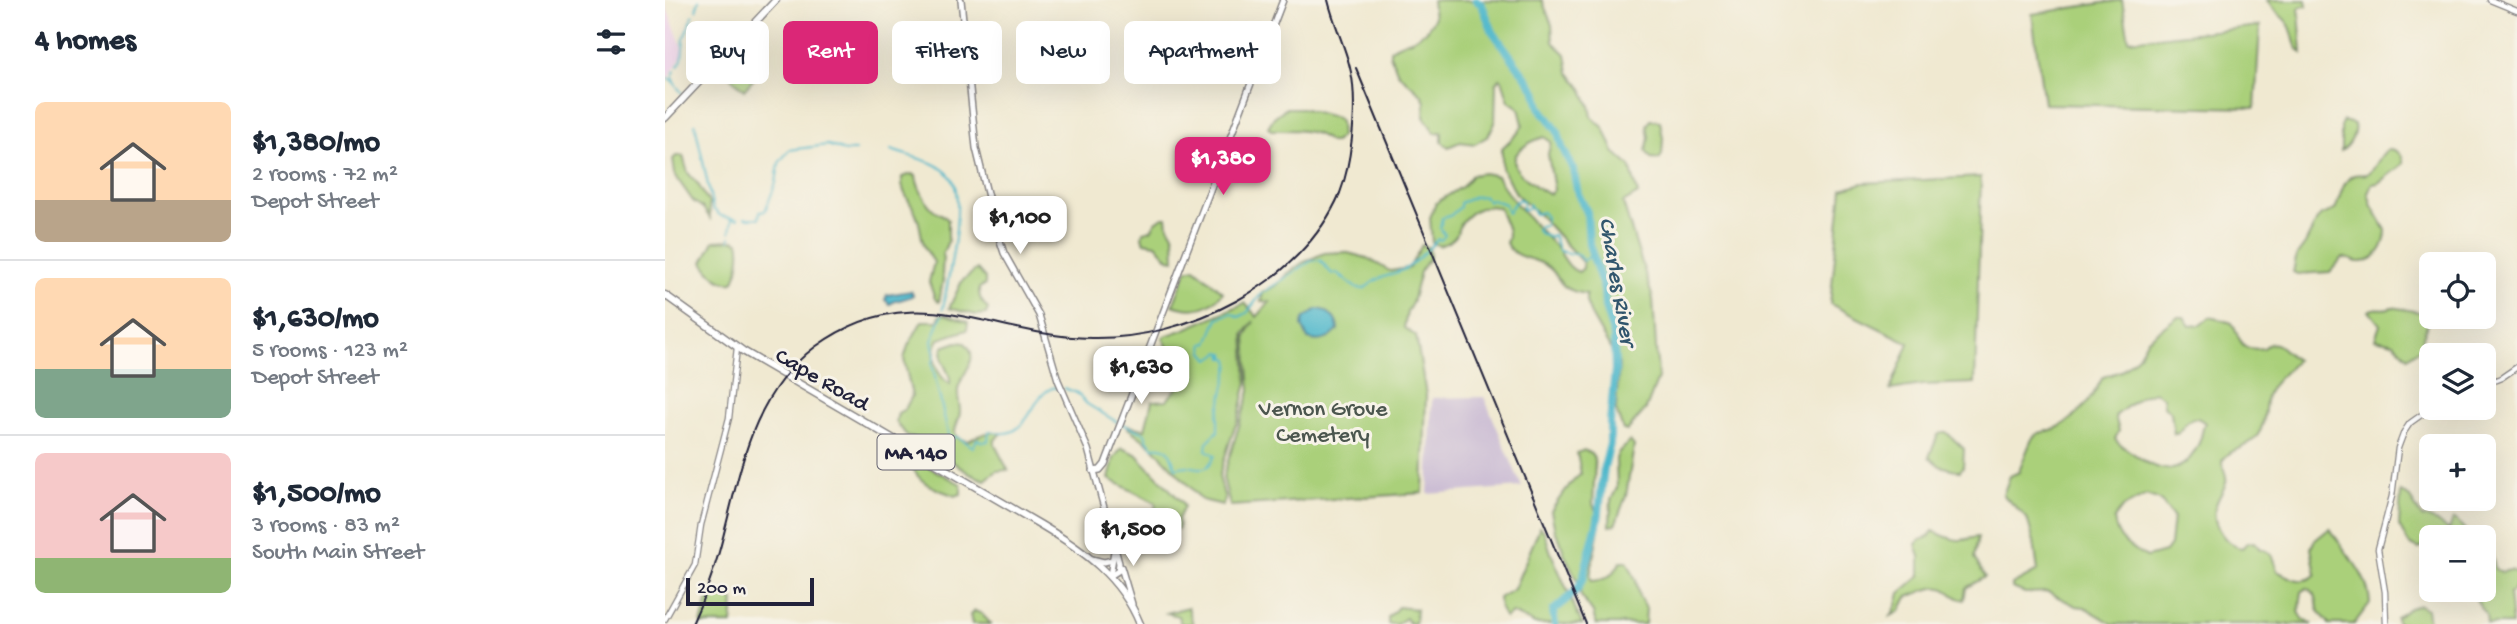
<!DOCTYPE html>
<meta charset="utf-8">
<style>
:root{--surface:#fff;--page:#f2f2f3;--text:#1f2937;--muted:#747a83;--line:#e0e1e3;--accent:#db2777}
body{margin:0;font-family:"Gochi Hand",sans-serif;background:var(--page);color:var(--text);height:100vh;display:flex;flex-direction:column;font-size:26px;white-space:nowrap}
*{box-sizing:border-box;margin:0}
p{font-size:23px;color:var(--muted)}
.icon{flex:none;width:38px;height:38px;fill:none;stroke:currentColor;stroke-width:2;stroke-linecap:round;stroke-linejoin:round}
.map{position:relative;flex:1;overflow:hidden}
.sheet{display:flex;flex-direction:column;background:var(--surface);width:665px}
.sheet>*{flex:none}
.hud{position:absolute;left:21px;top:21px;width:665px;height:63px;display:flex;gap:14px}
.controls{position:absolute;left:1754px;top:252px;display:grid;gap:14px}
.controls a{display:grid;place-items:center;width:77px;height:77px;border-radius:10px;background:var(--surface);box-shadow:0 7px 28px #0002;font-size:35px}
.scale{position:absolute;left:21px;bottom:18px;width:128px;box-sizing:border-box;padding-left:7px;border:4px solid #22223b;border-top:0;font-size:19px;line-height:24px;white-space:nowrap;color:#22223b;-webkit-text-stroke:5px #f7f3e8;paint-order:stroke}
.price{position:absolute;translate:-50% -60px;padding:0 16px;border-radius:14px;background:#fff;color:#222;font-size:23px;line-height:46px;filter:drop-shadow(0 2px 4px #0008)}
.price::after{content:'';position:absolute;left:50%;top:42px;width:21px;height:16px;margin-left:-10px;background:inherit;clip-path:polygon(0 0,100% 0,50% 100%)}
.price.on{background:var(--accent);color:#fff}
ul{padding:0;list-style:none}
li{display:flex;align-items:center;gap:21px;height:175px;padding:0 35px}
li+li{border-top:2px solid var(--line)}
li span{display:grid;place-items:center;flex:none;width:196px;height:140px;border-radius:10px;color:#555}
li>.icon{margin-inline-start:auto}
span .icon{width:84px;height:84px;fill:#fffc;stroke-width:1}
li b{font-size:30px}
h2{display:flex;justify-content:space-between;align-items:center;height:84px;padding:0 35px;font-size:30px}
.chip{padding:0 24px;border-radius:10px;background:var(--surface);box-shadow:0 7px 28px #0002;font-size:24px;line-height:63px}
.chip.on{background:var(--accent);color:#fff}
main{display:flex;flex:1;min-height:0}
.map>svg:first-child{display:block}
.built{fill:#edd0e9}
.industrial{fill:#ccbed4}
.green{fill:#aad07a;stroke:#66795a;stroke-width:2;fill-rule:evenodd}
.water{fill:#4eb7cb;stroke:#386c83;stroke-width:2}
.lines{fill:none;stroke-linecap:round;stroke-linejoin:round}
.stream{stroke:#4eb7cb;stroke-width:2}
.canal{stroke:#4eb7cb;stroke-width:4.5}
.river{stroke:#4eb7cb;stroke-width:8}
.tertiary-casing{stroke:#898686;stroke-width:7}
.secondary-casing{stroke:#898686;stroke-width:8}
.primary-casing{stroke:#898686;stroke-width:9}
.tertiary{stroke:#fff;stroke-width:4.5}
.secondary{stroke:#fff;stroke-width:5}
.primary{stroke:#fff;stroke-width:6}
.rail{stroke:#22223b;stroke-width:2}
.labels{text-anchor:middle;stroke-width:6;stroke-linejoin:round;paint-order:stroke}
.shield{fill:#f7f3e8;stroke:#62616f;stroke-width:2}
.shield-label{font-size:21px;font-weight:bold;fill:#22223b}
.street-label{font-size:23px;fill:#22223b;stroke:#f7f3e8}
.park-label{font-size:23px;fill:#4b564e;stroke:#f7f3e8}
.water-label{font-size:24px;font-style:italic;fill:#31566d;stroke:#f7f3e8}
</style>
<main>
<section class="sheet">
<h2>4 homes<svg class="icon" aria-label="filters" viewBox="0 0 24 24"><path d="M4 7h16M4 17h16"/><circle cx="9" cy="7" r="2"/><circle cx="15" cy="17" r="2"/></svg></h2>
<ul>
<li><span style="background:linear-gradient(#ffd9b3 70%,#b9a48a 0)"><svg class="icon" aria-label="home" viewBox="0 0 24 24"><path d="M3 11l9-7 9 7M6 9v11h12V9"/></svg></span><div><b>$1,380/mo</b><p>2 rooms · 72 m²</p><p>Depot Street</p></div></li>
<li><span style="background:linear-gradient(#ffd9b3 65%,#7fa58c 0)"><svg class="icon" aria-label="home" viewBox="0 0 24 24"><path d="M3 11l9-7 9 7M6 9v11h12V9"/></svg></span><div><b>$1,630/mo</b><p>5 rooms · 123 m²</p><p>Depot Street</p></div></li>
<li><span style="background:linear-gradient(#f6c9c9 75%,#8fb573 0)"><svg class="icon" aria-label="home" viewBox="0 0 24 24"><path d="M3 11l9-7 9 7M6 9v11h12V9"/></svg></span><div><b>$1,500/mo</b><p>3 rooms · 83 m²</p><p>South Main Street</p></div></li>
</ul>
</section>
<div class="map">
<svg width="1852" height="624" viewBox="0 0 1852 624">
<rect width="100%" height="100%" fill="#f7f3e8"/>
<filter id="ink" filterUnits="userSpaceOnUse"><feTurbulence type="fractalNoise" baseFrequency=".0143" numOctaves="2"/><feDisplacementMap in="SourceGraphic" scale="14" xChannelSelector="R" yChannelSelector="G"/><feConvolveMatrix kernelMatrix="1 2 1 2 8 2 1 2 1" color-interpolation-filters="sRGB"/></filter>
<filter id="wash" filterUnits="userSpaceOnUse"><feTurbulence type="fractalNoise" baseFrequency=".00686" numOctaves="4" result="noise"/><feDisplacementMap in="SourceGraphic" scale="28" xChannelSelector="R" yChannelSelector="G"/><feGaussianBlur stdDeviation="1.57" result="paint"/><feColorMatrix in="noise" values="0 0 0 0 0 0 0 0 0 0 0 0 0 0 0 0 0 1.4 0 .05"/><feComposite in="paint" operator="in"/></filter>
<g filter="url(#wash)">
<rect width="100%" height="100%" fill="#f0e9d1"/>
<!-- built -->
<path class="built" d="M0,4L16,44L17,52L16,58L3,78L0,76Z"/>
<!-- industrial -->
<path class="industrial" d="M819,397L857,487L763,494L767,398Z"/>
<!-- green -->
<g class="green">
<path d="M767,0H877L887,25L888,42L901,54L904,72L918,90L925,106L927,117L939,128L949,152L965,166L973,194L958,203L988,299L993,378L981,409L962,431L958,430L951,410L954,364L927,317L921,302V294C887,289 898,274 880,265C866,257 849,259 841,243C847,229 838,222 834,208C819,202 801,213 794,227C791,233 794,232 790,237C786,242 779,244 774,246L767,242L765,218L771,203L798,186L807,175L819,173L832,176C849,206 869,223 892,248C899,257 903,269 914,272L918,268V263L875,216L852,195L837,169V148L854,132L858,124L854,108L844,101L837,80L835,78L831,83L830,123L823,136L810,144L795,142L783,147L777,142V132L770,133L759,117L760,102L757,95L733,73L725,55V50C732,44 738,43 746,40C752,38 755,33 761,31L769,19ZM879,137L886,142L883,154L889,190L885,194C877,192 872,188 866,182C862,179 856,175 853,171C840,153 866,141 879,137Z"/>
<path d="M1457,0L1464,40L1595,26L1590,108L1379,104L1367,14Z"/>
<path d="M1602,0H1641L1642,6L1635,7L1634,10L1637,53C1627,45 1630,37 1625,27C1620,16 1607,12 1602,0Z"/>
<path d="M68,53L92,75L79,90L55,67Z"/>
<path d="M621,108H637L672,118L675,122L676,136L670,142H665C649,128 626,130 606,130L603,127L609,117Z"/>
<path d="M986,120L995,121L998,138L997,155L994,159L986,158L981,151L984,138L982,125Z"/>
<path d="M1678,121L1689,124C1691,134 1685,146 1676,151V124Z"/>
<path d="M1723,149C1731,149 1739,155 1738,164L1713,183L1707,184L1703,193L1707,206L1721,230C1721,246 1711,263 1694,262C1687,262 1685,257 1677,258L1665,272L1632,274L1628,272L1632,255L1640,244L1652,220L1656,215L1670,210C1675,199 1677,180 1689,175C1695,173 1699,177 1705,172C1713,165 1714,155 1723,149Z"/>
<path d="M11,156H18L23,173L33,184L44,203L45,218L38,208L28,201L14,181L10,174L8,159Z"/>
<path d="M247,174L251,176C252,186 261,204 269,210C275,214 279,214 283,220V241L278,253L277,275L278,280L274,302L270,299L264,282L269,262C254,241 259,241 253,219C249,204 235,195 237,177Z"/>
<path d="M1316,177L1310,383L1257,385L1225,390L1244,343L1165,304L1177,189L1198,183Z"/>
<path d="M498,217H502L503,226L509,236L510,260L504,259L491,244L480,242L477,238L478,232L486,230L491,222Z"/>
<path d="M68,240L74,242C77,252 74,273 68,282C55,284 45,273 38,262L49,241Z"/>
<path d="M757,245L764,248L765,257L755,272L747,303L742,312L739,328L751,336L761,395L758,493L565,506L558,477L585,391L581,336L589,321L579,334L582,382L573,421L569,429L554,476L560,499L558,505L537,500L488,447L463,428V426L480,429L487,401L502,400L515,385C514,354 508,361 498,338L500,336L520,329L580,303L592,317L605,302L596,301L598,292L612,285L622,274L637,263L659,253L679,252L702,258L725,271L744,268Z"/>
<path d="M530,268L558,292C545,309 527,312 508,305L522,270Z"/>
<path d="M312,269L320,278V285L314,288C314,299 316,301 323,309L321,314L311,315L284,308L297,281Z"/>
<path d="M1727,307L1765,314L1755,348L1743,357L1729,343L1710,339L1715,325L1704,311C1711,306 1719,311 1727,307Z"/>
<path d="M279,314L303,322L302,330L274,339C265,354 270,375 285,384C287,370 274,368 278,347L292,342L300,343C317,359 296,373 293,389C292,396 295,404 295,412C294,426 280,437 303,441C313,435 324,430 336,433L330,440V445L343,470L332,471L320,480L305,474L271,450L258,448L254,439L243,437L231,422L233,413L240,409L247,396L239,359L243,346L257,321H273L275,315Z"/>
<path d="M1512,317H1519L1525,326L1535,325L1545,317L1564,322L1567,323C1576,340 1574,352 1599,348C1612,335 1620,354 1631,360C1623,372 1609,379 1603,393C1598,407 1602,423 1592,436C1583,449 1566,447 1557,461C1557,469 1563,475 1561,483C1558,492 1551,500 1550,509C1547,525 1561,546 1577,548L1582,543L1589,542L1595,549C1607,551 1609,561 1612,571C1625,578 1639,586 1651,574L1646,548L1649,541L1665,528C1679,554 1703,571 1705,603L1689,624H1664C1661,618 1654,614 1653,608C1651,598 1652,592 1641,588L1637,592L1634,612L1638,619L1648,624H1448L1419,607L1411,606L1383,592L1360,593L1347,588V585L1373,571L1369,542L1362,518L1338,495L1345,476L1354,472C1356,466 1366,439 1369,436C1374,431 1384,432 1390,429C1413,418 1427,399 1438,377L1456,371L1473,356L1483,339ZM1489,392L1498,397L1499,406L1506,413L1509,434H1512C1521,425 1526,410 1540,423C1537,429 1537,436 1534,443C1520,475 1497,476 1472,456C1464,450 1455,447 1450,439L1454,431L1450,416L1475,397ZM1481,495L1495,500L1508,517L1505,545L1500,552L1482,557C1464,548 1451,539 1449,519L1458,507Z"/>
<path d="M1278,432H1281L1299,449L1298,467L1295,471L1275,466L1264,457L1273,435Z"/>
<path d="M965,441L969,446L961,496L950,525L945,526L946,500L952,488L951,459L953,453Z"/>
<path d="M457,448L471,454L517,502L519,507L513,519L514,528L497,536L492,535L485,524L491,505L489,502L444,479L449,458Z"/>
<path d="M919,450L926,454L930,460L928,504L930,509L937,512L925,576L927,581C943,580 949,574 956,561H962L971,580L974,597L981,608L980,624H931L928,613L916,596L913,581L899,554L895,540L890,531L886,511C895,498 904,483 916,474L912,453Z"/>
<path d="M251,462L256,463L296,484V494L290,496C273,489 254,485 247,466Z"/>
<path d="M1736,492L1745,498L1757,517L1767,519L1784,531L1788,519H1790L1807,537H1766V541L1754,549L1744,544L1734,526Z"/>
<path d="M875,527L879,531L886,553L917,624H870L847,613L840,618L835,609L834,598L849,589Z"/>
<path d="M1268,531C1277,535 1287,541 1296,540C1302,540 1307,537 1313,537L1309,558L1320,577L1301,588L1299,600C1291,599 1290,595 1283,591C1271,582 1255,593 1242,597L1235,611L1226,616L1232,605L1235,593L1255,576V557L1251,544L1255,540L1264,537Z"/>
<path d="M1818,542L1825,546L1830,569L1837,572L1846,570L1852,573V586L1844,594L1847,624H1822L1821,615L1805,590H1818Z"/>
<path d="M48,591L69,601L67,624H36L43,599Z"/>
<path d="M1755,605L1762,609L1764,624H1732L1731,618L1744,608Z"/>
<path d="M523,607L528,624H516L513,616L502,613Z"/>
<path d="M733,607L751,609L750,623H744L741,618L732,624H723V618Z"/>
<path d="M310,611L317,614L326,624H307L305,615Z"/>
</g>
<!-- water -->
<g class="water">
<path d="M246,291L248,295C241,300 231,299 225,304L220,300L222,295Z"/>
<path d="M652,309C663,309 673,320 673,330C665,340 655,343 643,339L637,326L638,319Z"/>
</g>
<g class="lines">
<!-- stream -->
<g class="stream">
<path d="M31,10L34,0"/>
<path d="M13,66L17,60L19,38L28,15"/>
<path d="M10,71C4,80 12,86 17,93"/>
<path d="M0,77L8,82"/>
<path d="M30,124L48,209L56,216L73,219"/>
<path d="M226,150C244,157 272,160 285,176C303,196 282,282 278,309"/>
<path d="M80,218H94L95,212L100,211L111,183L114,163L124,150L163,145L179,151H190"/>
<path d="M65,232L67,219"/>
<path d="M65,240V237"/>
<path d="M277,315L267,341L270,356L267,364L284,438L293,437L308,447L312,439L318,442L323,441L324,431C329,431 335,434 340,433C367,431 368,388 393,387"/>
<path d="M559,354L555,352L545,359L539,352L538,344L543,343L553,318L567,313L574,317L582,313L596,294L646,261L655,260L667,274L672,273L691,288L699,289C717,274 721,278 740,269C748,265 766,246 773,239L776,240L780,235L775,228L777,218L785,216L795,207V203L809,197L819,196L823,201L825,199L840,204L843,213L848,204L854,199L858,201L857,209H862L864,204L870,214L877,212L881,217L880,225L874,226L872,229L874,233L883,237L888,235L894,251L913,255L918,261L924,257L929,260"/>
<path d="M399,388L412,393L422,404L452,422"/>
<path d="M457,424L480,433L482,440L488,447C507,445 504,454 511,468C515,467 519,466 522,466C537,468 542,473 550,455L541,450L542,442L553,431V415L565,364L564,359L559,357"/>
</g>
<!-- canal -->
<path class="canal" d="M559,354V357"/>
<!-- river -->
<path class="river" d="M811,0L817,5L828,32L871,91L875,107L893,132L897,147L908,169L913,194L922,212L924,244L939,290L940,307L949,336L950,370L945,423V444L939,467L933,520L918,578L912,590L888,611L890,624"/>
</g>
</g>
<g filter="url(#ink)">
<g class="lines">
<!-- tertiary casing -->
<g class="tertiary-casing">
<g id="tertiary">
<path d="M1825,0L1852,11"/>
<path d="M1818,385L1836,378L1852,367"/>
<path d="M0,619L30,565L36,525L64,418L72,348"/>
<path d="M1721,624L1720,592L1713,549L1727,496L1733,448L1739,432L1745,423L1766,408"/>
</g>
</g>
<!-- secondary casing -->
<g class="secondary-casing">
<g id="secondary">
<path d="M296,0L311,148L330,226L339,253L374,315L393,380L423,449L454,563L453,571L445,576"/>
<path d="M428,471L435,470L440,464L618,0"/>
<path d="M427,559L439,562L447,560"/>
<path d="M456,567L467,604"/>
<path d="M445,576L449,551"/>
</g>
</g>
<!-- primary casing -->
<g class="primary-casing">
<g id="primary">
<path d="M0,118L111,0"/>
<path d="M0,295L78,351L376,525C418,550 456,577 475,624"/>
</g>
</g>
<!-- tertiary -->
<use href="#tertiary" class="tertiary"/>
<!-- secondary -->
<use href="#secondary" class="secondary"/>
<!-- primary -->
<use href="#primary" class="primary"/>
<!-- rail -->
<g class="rail">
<path d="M691,68L921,624"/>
<path d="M27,624C38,600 47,577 54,552C75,477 83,397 150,347C250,274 323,336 426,338C521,340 636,285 675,193C686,165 691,115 688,85C685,55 670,29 663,0"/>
</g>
</g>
</g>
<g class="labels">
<!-- shield labels -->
<rect class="shield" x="212.5" y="434.5" width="77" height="35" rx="5"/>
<g class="shield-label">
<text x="251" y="459">MA 140</text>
</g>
<!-- street labels -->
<g class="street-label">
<text transform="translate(158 378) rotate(30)" y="8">Cape Road</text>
</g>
<!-- park labels -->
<g class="park-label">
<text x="658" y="415">Vernon Grove<tspan x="658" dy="26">Cemetery</tspan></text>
</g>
<!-- water labels -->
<g class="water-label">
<text transform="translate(954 281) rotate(80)" y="8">Charles River</text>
</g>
</g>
</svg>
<div class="controls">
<a><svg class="icon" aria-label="locate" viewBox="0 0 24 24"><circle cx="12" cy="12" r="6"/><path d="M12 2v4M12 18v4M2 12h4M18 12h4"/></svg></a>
<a><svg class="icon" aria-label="layers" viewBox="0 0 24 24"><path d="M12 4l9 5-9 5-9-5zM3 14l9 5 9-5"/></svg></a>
<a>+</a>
<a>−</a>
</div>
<div class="scale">200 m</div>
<b class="price on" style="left:558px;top:197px">$1,380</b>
<b class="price" style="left:355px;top:256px">$1,100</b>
<b class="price" style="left:476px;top:406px">$1,630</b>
<b class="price" style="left:468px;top:568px">$1,500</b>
<div class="hud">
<a class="chip">Buy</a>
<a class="chip on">Rent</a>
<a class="chip">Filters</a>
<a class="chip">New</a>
<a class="chip">Apartment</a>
</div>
</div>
</main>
